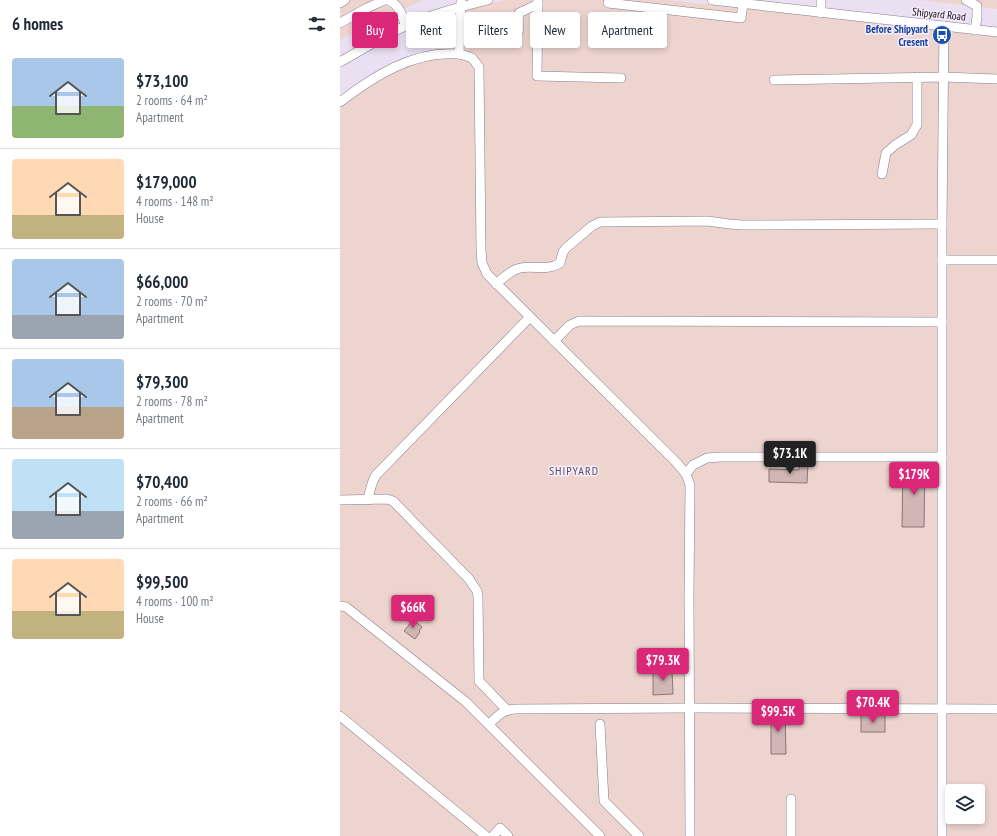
<!DOCTYPE html>
<meta charset="utf-8">
<style>
:root{--surface:#fff;--page:#f2f2f3;--text:#1f2937;--muted:#747a83;--line:#e0e1e3;--accent:#db2777}
body{margin:0;font-family:"PT Sans Narrow",sans-serif;background:var(--page);color:var(--text);height:100vh;display:flex;flex-direction:column;font-size:15px;white-space:nowrap}
*{box-sizing:border-box;margin:0}
p{font-size:13px;color:var(--muted)}
.icon{flex:none;width:22px;height:22px;fill:none;stroke:currentColor;stroke-width:2;stroke-linecap:round;stroke-linejoin:round}
.map{position:relative;flex:1;overflow:hidden}
.sheet{display:flex;flex-direction:column;background:var(--surface);width:340px}
.sheet>*{flex:none}
.hud{position:absolute;left:12px;top:12px;width:380px;height:36px;display:flex;gap:8px}
.controls{position:absolute;left:605px;top:784px;display:grid;gap:8px}
.controls a{display:grid;place-items:center;width:40px;height:40px;border-radius:4px;background:var(--surface);box-shadow:0 2px 6px #0003;font-size:20px}
.price{position:absolute;translate:-50% -34px;padding:0 9px;border-radius:4px;background:var(--accent);color:#fff;font-size:13px;line-height:26px;filter:drop-shadow(0 1px 2px #0008)}
.price::after{content:'';position:absolute;left:50%;top:24px;width:12px;height:9px;margin-left:-6px;background:inherit;clip-path:polygon(0 0,100% 0,50% 100%)}
.price.current{background:#222;color:#fff}
ul{padding:0;list-style:none}
li{display:flex;align-items:center;gap:12px;height:100px;padding:0 12px}
li+li{border-top:1px solid var(--line)}
li span{display:grid;place-items:center;flex:none;width:112px;height:80px;border-radius:4px;color:#555}
li>.icon{margin-inline-start:auto}
span .icon{width:48px;height:48px;fill:#fffc;stroke-width:1}
li b{font-size:17px}
h2{display:flex;justify-content:space-between;align-items:center;height:48px;padding:0 12px;font-size:17px}
.pill{padding:0 14px;border-radius:4px;background:var(--surface);box-shadow:0 2px 6px #0003;font-size:14px;line-height:36px}
.pill.current{background:var(--accent);color:#fff}
main{display:flex;flex:1;min-height:0}
.map>svg:first-child{display:block}
.industrial{fill:#edd4ce;fill-rule:evenodd}
.building{fill:#d0b6b5;stroke:#8c7574}
.lines{fill:none;stroke-linecap:round;stroke-linejoin:round}
.minor-casing{stroke:#887d8f;stroke-width:10}
.minor{stroke:#fff;stroke-width:9}
.labels{text-anchor:middle;stroke-width:3;stroke-linejoin:round;paint-order:stroke}
.street-label{font-size:11px;fill:#130f16;stroke:#f7edfd}
.transit-label{font-size:11px;font-weight:bold;fill:#164399;stroke:#f7edfd;text-anchor:end}
.neighbourhood-label{font-size:12px;letter-spacing:1px;fill:#584e5e;stroke:#f7edfd}
</style>
<main>
<section class="sheet">
<h2>6 homes<svg class="icon" aria-label="filters" viewBox="0 0 24 24"><path d="M4 7h16M4 17h16"/><circle cx="9" cy="7" r="2"/><circle cx="15" cy="17" r="2"/></svg></h2>
<ul>
<li><span style="background:linear-gradient(#a9c7e8 60%,#8fb573 0)"><svg class="icon" aria-label="home" viewBox="0 0 24 24"><path d="M3 11l9-7 9 7M6 9v11h12V9"/></svg></span><div><b>$73,100</b><p>2 rooms · 64 m²</p><p>Apartment</p></div></li>
<li><span style="background:linear-gradient(#ffd9b3 70%,#c2b280 0)"><svg class="icon" aria-label="home" viewBox="0 0 24 24"><path d="M3 11l9-7 9 7M6 9v11h12V9"/></svg></span><div><b>$179,000</b><p>4 rooms · 148 m²</p><p>House</p></div></li>
<li><span style="background:linear-gradient(#a9c7e8 70%,#9aa5b1 0)"><svg class="icon" aria-label="home" viewBox="0 0 24 24"><path d="M3 11l9-7 9 7M6 9v11h12V9"/></svg></span><div><b>$66,000</b><p>2 rooms · 70 m²</p><p>Apartment</p></div></li>
<li><span style="background:linear-gradient(#a9c7e8 60%,#b9a48a 0)"><svg class="icon" aria-label="home" viewBox="0 0 24 24"><path d="M3 11l9-7 9 7M6 9v11h12V9"/></svg></span><div><b>$79,300</b><p>2 rooms · 78 m²</p><p>Apartment</p></div></li>
<li><span style="background:linear-gradient(#bfe0f5 65%,#9aa5b1 0)"><svg class="icon" aria-label="home" viewBox="0 0 24 24"><path d="M3 11l9-7 9 7M6 9v11h12V9"/></svg></span><div><b>$70,400</b><p>2 rooms · 66 m²</p><p>Apartment</p></div></li>
<li><span style="background:linear-gradient(#ffd9b3 65%,#c2b280 0)"><svg class="icon" aria-label="home" viewBox="0 0 24 24"><path d="M3 11l9-7 9 7M6 9v11h12V9"/></svg></span><div><b>$99,500</b><p>4 rooms · 100 m²</p><p>House</p></div></li>
</ul>
</section>
<div class="map">
<svg width="657" height="836" viewBox="0 0 657 836">
<rect width="100%" height="100%" fill="#ebdff2"/>
<!-- industrial -->
<g class="industrial">
<path d="M0,0H82L0,40Z"/>
<path d="M165,0H327L657,36V836H0V98L21,82L103,46L101,16ZM612,791H638V817H612Z"/>
<path d="M580,0H657V9Z"/>
</g>
<!-- building -->
<g class="building">
<path d="M459,464H468L467,483L429,482V469L459,470Z"/>
<path d="M563,465H585L584,527H562Z"/>
<path d="M73,620L82,627L79,631L80,632L75,639L64,631Z"/>
<path d="M313,670H332L333,694L313,695Z"/>
<path d="M426,714H445L446,754H431V723H426Z"/>
<rect x="521" y="715" width="24" height="17"/>
</g>
<g class="lines">
<!-- minor casing -->
<g class="minor-casing">
<g id="minor">
<path d="M48,0C60,5 61,14 66,26"/>
<path d="M198,0L197,76L281,78"/>
<path d="M372,0L657,32"/>
<path d="M626,0L637,6V17L635,30"/>
<path d="M0,3L5,0"/>
<path d="M268,3L401,18L403,4"/>
<path d="M481,13V0"/>
<path d="M0,23L27,8L45,0"/>
<path d="M156,32H178L179,30V13L198,4"/>
<path d="M119,54L121,1"/>
<path d="M0,62C21,50 43,37 65,26C92,14 119,7 148,0"/>
<path d="M434,80L603,77L657,79"/>
<path d="M0,102C34,76 73,51 117,54C122,54 127,56 132,58L139,67L141,250L142,263L147,274L336,462L346,474L350,485L349,596L350,836"/>
<path d="M542,174L546,153L555,145L571,135L577,125V77"/>
<path d="M602,260H657"/>
<path d="M156,284C163,278 169,272 177,269C190,264 207,272 220,263L223,252L226,248L252,226L260,222L368,221L389,224L403,225L602,224"/>
<path d="M214,341L230,325L239,321L602,322"/>
<path d="M346,474L353,465L367,458L381,457H602"/>
<path d="M0,500L47,499L53,501L129,579L137,591L138,596L139,681L167,710"/>
<path d="M28,500C30,490 31,483 36,475L190,317"/>
<path d="M0,606L6,607L126,702L260,836"/>
<path d="M0,716L146,836"/>
<path d="M149,724C158,716 162,710 175,709L350,708L657,709"/>
<path d="M260,724L264,801L299,836"/>
<path d="M451,799V836"/>
<path d="M153,836L160,828L168,836"/>
<path d="M602,836V224L604,26"/>
</g>
</g>
<!-- minor -->
<use href="#minor" class="minor"/>
</g>
<!-- icons -->
<defs>
<g id="bus-disc" transform="scale(1)"><circle r="9.5" fill="#1a4fb4" stroke="#f7edfd"/><path d="M-5-6H5V4H4V6H2V4H-2V6H-4V4H-5ZM-3.5-4V0h7V-4ZM-3.5 1.2v1.5H-2V1.2ZM2 1.2v1.5H3.5V1.2Z" fill="#fff"/></g>
</defs>
<g fill-rule="evenodd">
<use href="#bus-disc" x="602" y="35"/>
</g>
<g class="labels">
<!-- street labels -->
<g class="street-label">
<text transform="translate(599 14) rotate(6)" y="4">Shipyard Road</text>
</g>
<!-- transit labels -->
<g class="transit-label">
<text x="588" y="33">Before Shipyard<tspan x="588" dy="13">Cresent</tspan></text>
</g>
<!-- neighbourhood labels -->
<g class="neighbourhood-label">
<text x="234" y="475">SHIPYARD</text>
</g>
</g>
</svg>
<div class="controls">
<a><svg class="icon" aria-label="layers" viewBox="0 0 24 24"><path d="M12 4l9 5-9 5-9-5zM3 14l9 5 9-5"/></svg></a>
</div>
<b class="price current" style="left:450px;top:475px">$73.1K</b>
<b class="price" style="left:574px;top:496px">$179K</b>
<b class="price" style="left:73px;top:629px">$66K</b>
<b class="price" style="left:323px;top:682px">$79.3K</b>
<b class="price" style="left:533px;top:724px">$70.4K</b>
<b class="price" style="left:438px;top:733px">$99.5K</b>
<div class="hud">
<a class="pill current">Buy</a>
<a class="pill">Rent</a>
<a class="pill">Filters</a>
<a class="pill">New</a>
<a class="pill">Apartment</a>
</div>
</div>
</main>
